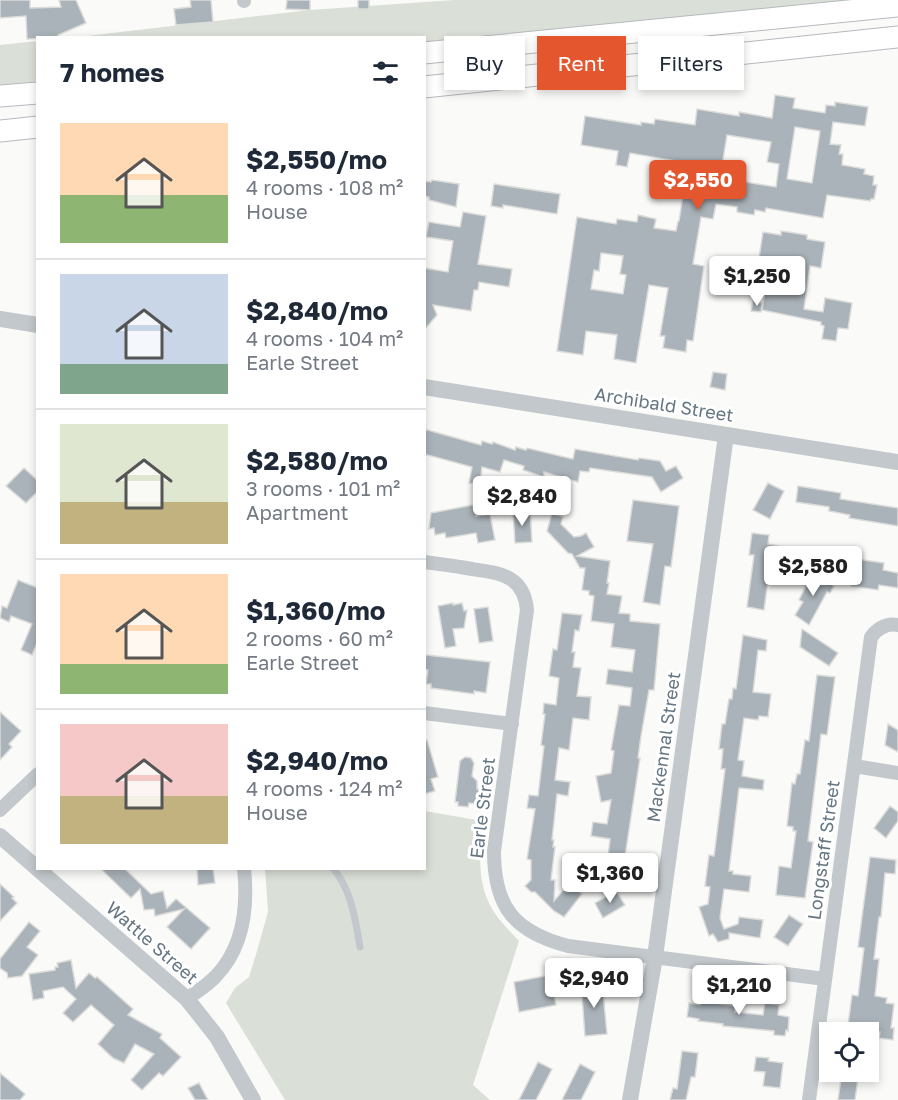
<!DOCTYPE html>
<meta charset="utf-8">
<style>
:root{--surface:#fff;--page:#f2f2f3;--text:#1f2937;--muted:#747a83;--line:#e0e1e3;--accent:#e4572e}
body{margin:0;font-family:"Golos Text",sans-serif;background:var(--page);color:var(--text);height:100vh;display:flex;flex-direction:column;font-size:22px;white-space:nowrap}
*{box-sizing:border-box;margin:0}
p{font-size:20px;color:var(--muted)}
.icon{flex:none;width:33px;height:33px;fill:none;stroke:currentColor;stroke-width:2;stroke-linecap:round;stroke-linejoin:round}
.map{position:relative;flex:1;overflow:hidden}
.details{position:absolute;left:36px;top:36px;width:390px;height:834px;display:flex;flex-direction:column;background:var(--surface);border-radius:0px;box-shadow:0 3px 9px #0003}
.details>*{flex:none}
.hud{position:absolute;left:444px;top:36px;width:363px;height:54px;display:flex;gap:12px}
.controls{position:absolute;left:819px;top:1022px;display:grid;gap:12px}
.controls a{display:grid;place-items:center;width:60px;height:60px;border-radius:0px;background:var(--surface);box-shadow:0 3px 9px #0003;font-size:30px}
.price{position:absolute;translate:-50% -51px;padding:0 14px;border-radius:6px;background:#fff;color:#222;font-size:20px;line-height:39px;filter:drop-shadow(0 2px 3px #0008)}
.price::after{content:'';position:absolute;left:50%;top:36px;width:18px;height:14px;margin-left:-9px;background:inherit;clip-path:polygon(0 0,100% 0,50% 100%)}
.price.current{background:var(--accent);color:#fff}
ul{padding:0;list-style:none}
li{display:flex;align-items:center;gap:18px;height:150px;padding:0 24px}
li+li{border-top:2px solid var(--line)}
li span{display:grid;place-items:center;flex:none;width:168px;height:120px;border-radius:0px;color:#555}
li>.icon{margin-inline-start:auto}
span .icon{width:72px;height:72px;fill:#fffc;stroke-width:1}
li b{font-size:26px}
h2{display:flex;justify-content:space-between;align-items:center;height:72px;padding:0 24px;font-size:26px}
.chip{padding:0 21px;border-radius:0px;background:var(--surface);box-shadow:0 3px 9px #0003;font-size:21px;line-height:54px}
.chip.current{background:var(--accent);color:#fff}
.map>svg:first-child{display:block}
.green{fill:#dadfd7}
.building{fill:#aab3b9;stroke:#dcdcda;stroke-width:1.5;fill-rule:evenodd}
.lines{fill:none;stroke-linecap:round;stroke-linejoin:round}
.primary-casing{stroke:#b5babe;stroke-width:23}
.service{stroke:#c3c8cc;stroke-width:7}
.minor{stroke:#c3c8cc;stroke-width:14}
.tertiary{stroke:#c3c8cc;stroke-width:16}
.primary{stroke:#fff;stroke-width:21}
.labels{text-anchor:middle;stroke-width:6;stroke-linejoin:round;paint-order:stroke}
.street-label{font-size:18px;fill:#657683;stroke:#fff}
</style>
<div class="map">
<svg width="898" height="1100" viewBox="0 0 898 1100">
<rect width="100%" height="100%" fill="#fafaf8"/>
<!-- green -->
<g class="green">
<path d="M454,0H865L425,43L424,38H69L310,10Z"/>
<path d="M37,41V82L0,86V45Z"/>
<path d="M425,811L482,821C480,852 476,885 494,912C501,923 511,932 519,941L473,1085L490,1100H285L226,1003L235,988L249,977L257,951L268,912L265,869L424,868Z"/>
</g>
<!-- building -->
<g class="building">
<path d="M0,0H30V8L61,7L59,0H76L86,23L58,35V38L27,39L26,16L0,18Z"/>
<path d="M190,0H211L213,22L176,25L174,9L191,7Z"/>
<path d="M287,0H310V10L286,9Z"/>
<rect x="358" y="0" width="11" height="9"/>
<path d="M775,95L795,98L793,108L825,113L826,105L835,106V102L868,107L865,126L833,122L830,144L841,145L839,154H843L842,165L865,169L864,174L874,176L873,185H877L874,199H871L870,201L827,195L823,218L766,208L765,212L755,210L754,215L737,212V207L716,204L713,219L701,217L693,264L704,266L693,341L687,340L686,352L663,348L665,336H660L668,288L649,285L636,363L614,359L617,335L586,331L583,355L557,351L577,217L616,224L617,219L637,222L638,215L656,219L654,228L676,231L678,221H679L688,163L630,153L627,167L616,165L618,151L581,145L585,116L641,125V122L654,124L655,119L695,125L697,109L739,116V112L772,118ZM795,127L820,131L812,183L787,179ZM727,135L771,142L767,162L779,164L776,187L720,178ZM601,253L623,256L620,274L626,275L623,294L591,289L594,270L599,271Z"/>
<path d="M432,180L459,184L456,207L429,200V197L424,196V181L431,182Z"/>
<path d="M494,184L560,194L557,214L503,205V208L491,206Z"/>
<path d="M463,212L486,216L478,264L512,269L509,287L479,282L478,290H474L471,311L433,305L437,315L424,330V268L448,272L453,241L426,237L429,222L460,227Z"/>
<path d="M781,231L807,235V239L825,242L821,268L810,266L804,309L823,312L825,298L852,303L848,329L838,328L836,341L822,339L824,326L821,325V322L762,310L771,260L759,258L763,232L781,235Z"/>
<path d="M753,301L762,303L761,312L751,311Z"/>
<path d="M713,372L727,374L725,390L710,387Z"/>
<path d="M424,429L481,445L482,441L492,444L493,442L515,450L516,447L526,450L527,448L573,459L575,449L638,460L639,458L660,461L666,471L676,466L683,478L661,492L652,477L590,468L589,472L580,471L578,482L544,472V477L523,470L524,466L504,460L500,472L482,467L480,484L469,483L472,467L424,454Z"/>
<path d="M24,468L38,481V491L26,503L6,486Z"/>
<path d="M768,483L784,491L770,519L753,510Z"/>
<path d="M798,486L841,493L840,499L898,508V526L849,518L850,515L829,511V507L796,502Z"/>
<path d="M633,500L679,506L671,567L665,566L660,605L643,602L653,544L627,541Z"/>
<path d="M478,504L476,516L490,514L495,540L478,543L476,533L446,538L445,533L435,535L434,528L429,529L431,513Z"/>
<path d="M530,510L532,542L515,543L513,511Z"/>
<path d="M552,513L563,517L561,524L574,537L581,536L586,533L594,547L577,556L610,561L607,583H609L607,594L622,596L619,613L630,614V621L660,624L654,690H649L641,736L638,758H640L624,863L629,865L625,877L602,868L606,857H608L610,839L591,836L593,822L607,824L611,800L601,802L596,776L611,773L614,751L611,750L619,705L630,706L632,688L606,684L608,669L632,672L635,650L611,647L614,624L591,621L594,596L589,595V591L582,590L585,568H580L572,554L568,553L547,531Z"/>
<path d="M752,533L769,535L768,544L779,546L777,558H771L764,610L747,607L754,555H749Z"/>
<path d="M856,559L884,563L883,570L898,573V588L879,585L878,590L851,586Z"/>
<path d="M811,572L834,586L830,593L827,592L809,625L795,615L803,602L799,600L807,584L805,583Z"/>
<path d="M18,580L38,588V641L32,655L21,650L32,624L11,616L9,622L0,618L2,606L7,608Z"/>
<path d="M453,603V605L462,603L464,611L467,610L464,628L453,629L456,646L445,648L438,606Z"/>
<path d="M488,607L493,641L479,643L474,609Z"/>
<path d="M562,613L582,615L579,631L575,630L572,652H575L573,667L581,668L577,696L591,697L589,720L573,718L569,750L559,748L555,780L570,782L568,796L557,794L552,840H554L553,847H555L551,880H555L554,901L569,884L582,894L564,917L554,911L535,892H531L525,886L531,880V860L527,859L535,809L527,808L529,795L538,796L544,746L541,745L545,714H543L544,703L556,705L559,678L549,676L553,649L557,650Z"/>
<path d="M802,629L838,653L829,666L800,647Z"/>
<path d="M743,635L767,640L766,651L758,650L753,692L771,694L768,717L759,716L758,720L744,718L738,760L744,761L742,776L764,780L763,790L739,788L729,871H733V874L751,876L749,892L724,889L720,918L724,929L738,924L739,917L763,920L760,938L729,933V939L718,942L713,934L709,936L699,907L708,904L710,887L705,886L709,855L714,856L725,769H721L723,749H719L722,724H725L729,699H732L733,688L736,689Z"/>
<path d="M426,655L490,662L486,693L474,691V694L431,688V684H426L428,670L424,669Z"/>
<path d="M817,675L835,677L827,735L821,734L816,776L808,841L813,842L805,898L776,895L779,866L791,868L796,831H793V827L787,826L792,783L795,784L797,774H800L805,740L809,741Z"/>
<path d="M0,712L21,731L9,744L12,747L0,760Z"/>
<path d="M888,724L898,730V752L885,745Z"/>
<path d="M424,740H427L438,777L431,779L435,791L424,794Z"/>
<path d="M465,757L471,758L474,763L472,776L477,781V789H479L477,804L469,803L468,807L458,806V802H455L460,761Z"/>
<path d="M890,806L898,812V821L886,838L874,828Z"/>
<path d="M870,857L896,860L895,874L885,873L881,917H879L874,959H879L875,996L887,998L886,1003L894,1004L891,1028H894L893,1040L879,1038L880,1032H847L852,995L858,996L864,948L858,947Z"/>
<path d="M100,868H124L151,894L163,891L167,908L176,899L210,928L191,949L167,927L184,909L155,916L154,909L144,910L140,889L131,898Z"/>
<path d="M197,868H213L215,883L198,885Z"/>
<path d="M0,884L14,897L12,898L17,903L0,921Z"/>
<path d="M616,891L625,905L603,918L595,903Z"/>
<path d="M789,915L803,924L788,946L774,937Z"/>
<path d="M29,922L40,931L27,947L38,955L22,976L8,978L7,973L0,968V959Z"/>
<path d="M71,960L76,988L89,973L95,978L97,977L133,1009L128,1015L162,1034L160,1038L181,1057L163,1076L159,1073L142,1090L131,1080L154,1054L135,1044L124,1063L113,1058L98,1044L114,1025L91,1005L73,1022L63,1013L76,999L63,987L43,991L44,998L33,1000L29,974L55,970V967H58L57,963Z"/>
<path d="M550,975L556,1005L519,1012L514,982Z"/>
<path d="M602,981L607,1034L585,1036L581,983Z"/>
<path d="M702,995L716,997L715,1003L735,1006V1012L763,1015L765,1003L779,1005L778,1015L789,1017L788,1031L786,1030L785,1036L774,1035V1031L723,1026V1024L698,1021L699,1019L687,1017L689,1003L700,1005Z"/>
<path d="M682,1051L698,1053L695,1077H691L686,1100H670L673,1088L677,1089Z"/>
<path d="M756,1057L769,1058L768,1061L783,1063L780,1088L763,1086L765,1072L754,1071Z"/>
<path d="M538,1062L552,1069L536,1100H519Z"/>
<path d="M580,1064L595,1072L581,1100H562Z"/>
<path d="M842,1071H859L855,1100H838Z"/>
<path d="M0,1073L25,1094L20,1100H0Z"/>
<path d="M199,1083L208,1100H195L188,1088Z"/>
</g>
<g class="lines">
<!-- primary casing -->
<g class="primary-casing">
<g id="primary">
<path d="M424,53L898,6"/>
<path d="M424,87L898,37"/>
<path d="M0,96L38,93"/>
<path d="M0,131L38,127"/>
</g>
</g>
<!-- service -->
<path class="service" d="M333,868C352,891 355,919 360,947"/>
<!-- minor -->
<g class="minor">
<path d="M244,1V0"/>
<path d="M424,562C440,564 456,566 472,569C501,573 524,576 527,610L494,851C494,908 515,932 568,946L825,979"/>
<path d="M424,713L512,724"/>
<path d="M854,766L898,773"/>
<path d="M0,810L38,774"/>
<path d="M187,999C196,992 208,985 216,976C244,947 248,906 244,868"/>
<path d="M809,1100L871,637C878,628 887,623 898,625"/>
</g>
<!-- tertiary -->
<g class="tertiary">
<path d="M0,319L38,325"/>
<path d="M424,387L898,462"/>
<path d="M0,836L187,999L217,1037L253,1100"/>
<path d="M630,1100L655,957L726,435"/>
</g>
<!-- primary -->
<use href="#primary" class="primary"/>
</g>
<g class="labels">
<!-- street labels -->
<g class="street-label">
<text transform="translate(664 405) rotate(9)" y="6">Archibald Street</text>
<text transform="translate(664 747) rotate(-82)" y="6">Mackennal Street</text>
<text transform="translate(483 808) rotate(-83)" y="6">Earle Street</text>
<text transform="translate(824 850) rotate(-82)" y="6">Longstaff Street</text>
<text transform="translate(152 943) rotate(41)" y="6">Wattle Street</text>
</g>
</g>
</svg>
<div class="controls">
<a><svg class="icon" aria-label="locate" viewBox="0 0 24 24"><circle cx="12" cy="12" r="6"/><path d="M12 2v4M12 18v4M2 12h4M18 12h4"/></svg></a>
</div>
<b class="price current" style="left:698px;top:211px">$2,550</b>
<b class="price" style="left:757px;top:307px">$1,250</b>
<b class="price" style="left:522px;top:527px">$2,840</b>
<b class="price" style="left:813px;top:597px">$2,580</b>
<b class="price" style="left:610px;top:904px">$1,360</b>
<b class="price" style="left:594px;top:1009px">$2,940</b>
<b class="price" style="left:739px;top:1016px">$1,210</b>
<div class="hud">
<a class="chip">Buy</a>
<a class="chip current">Rent</a>
<a class="chip">Filters</a>
</div>
<section class="details">
<h2>7 homes<svg class="icon" aria-label="filters" viewBox="0 0 24 24"><path d="M4 7h16M4 17h16"/><circle cx="9" cy="7" r="2"/><circle cx="15" cy="17" r="2"/></svg></h2>
<ul>
<li><span style="background:linear-gradient(#ffd9b3 60%,#8fb573 0)"><svg class="icon" aria-label="home" viewBox="0 0 24 24"><path d="M3 11l9-7 9 7M6 9v11h12V9"/></svg></span><div><b>$2,550/mo</b><p>4 rooms · 108 m²</p><p>House</p></div></li>
<li><span style="background:linear-gradient(#c9d6e8 75%,#7fa58c 0)"><svg class="icon" aria-label="home" viewBox="0 0 24 24"><path d="M3 11l9-7 9 7M6 9v11h12V9"/></svg></span><div><b>$2,840/mo</b><p>4 rooms · 104 m²</p><p>Earle Street</p></div></li>
<li><span style="background:linear-gradient(#dfe7d0 65%,#c2b280 0)"><svg class="icon" aria-label="home" viewBox="0 0 24 24"><path d="M3 11l9-7 9 7M6 9v11h12V9"/></svg></span><div><b>$2,580/mo</b><p>3 rooms · 101 m²</p><p>Apartment</p></div></li>
<li><span style="background:linear-gradient(#ffd9b3 75%,#8fb573 0)"><svg class="icon" aria-label="home" viewBox="0 0 24 24"><path d="M3 11l9-7 9 7M6 9v11h12V9"/></svg></span><div><b>$1,360/mo</b><p>2 rooms · 60 m²</p><p>Earle Street</p></div></li>
<li><span style="background:linear-gradient(#f6c9c9 60%,#c2b280 0)"><svg class="icon" aria-label="home" viewBox="0 0 24 24"><path d="M3 11l9-7 9 7M6 9v11h12V9"/></svg></span><div><b>$2,940/mo</b><p>4 rooms · 124 m²</p><p>House</p></div></li>
</ul>
</section>
</div>
